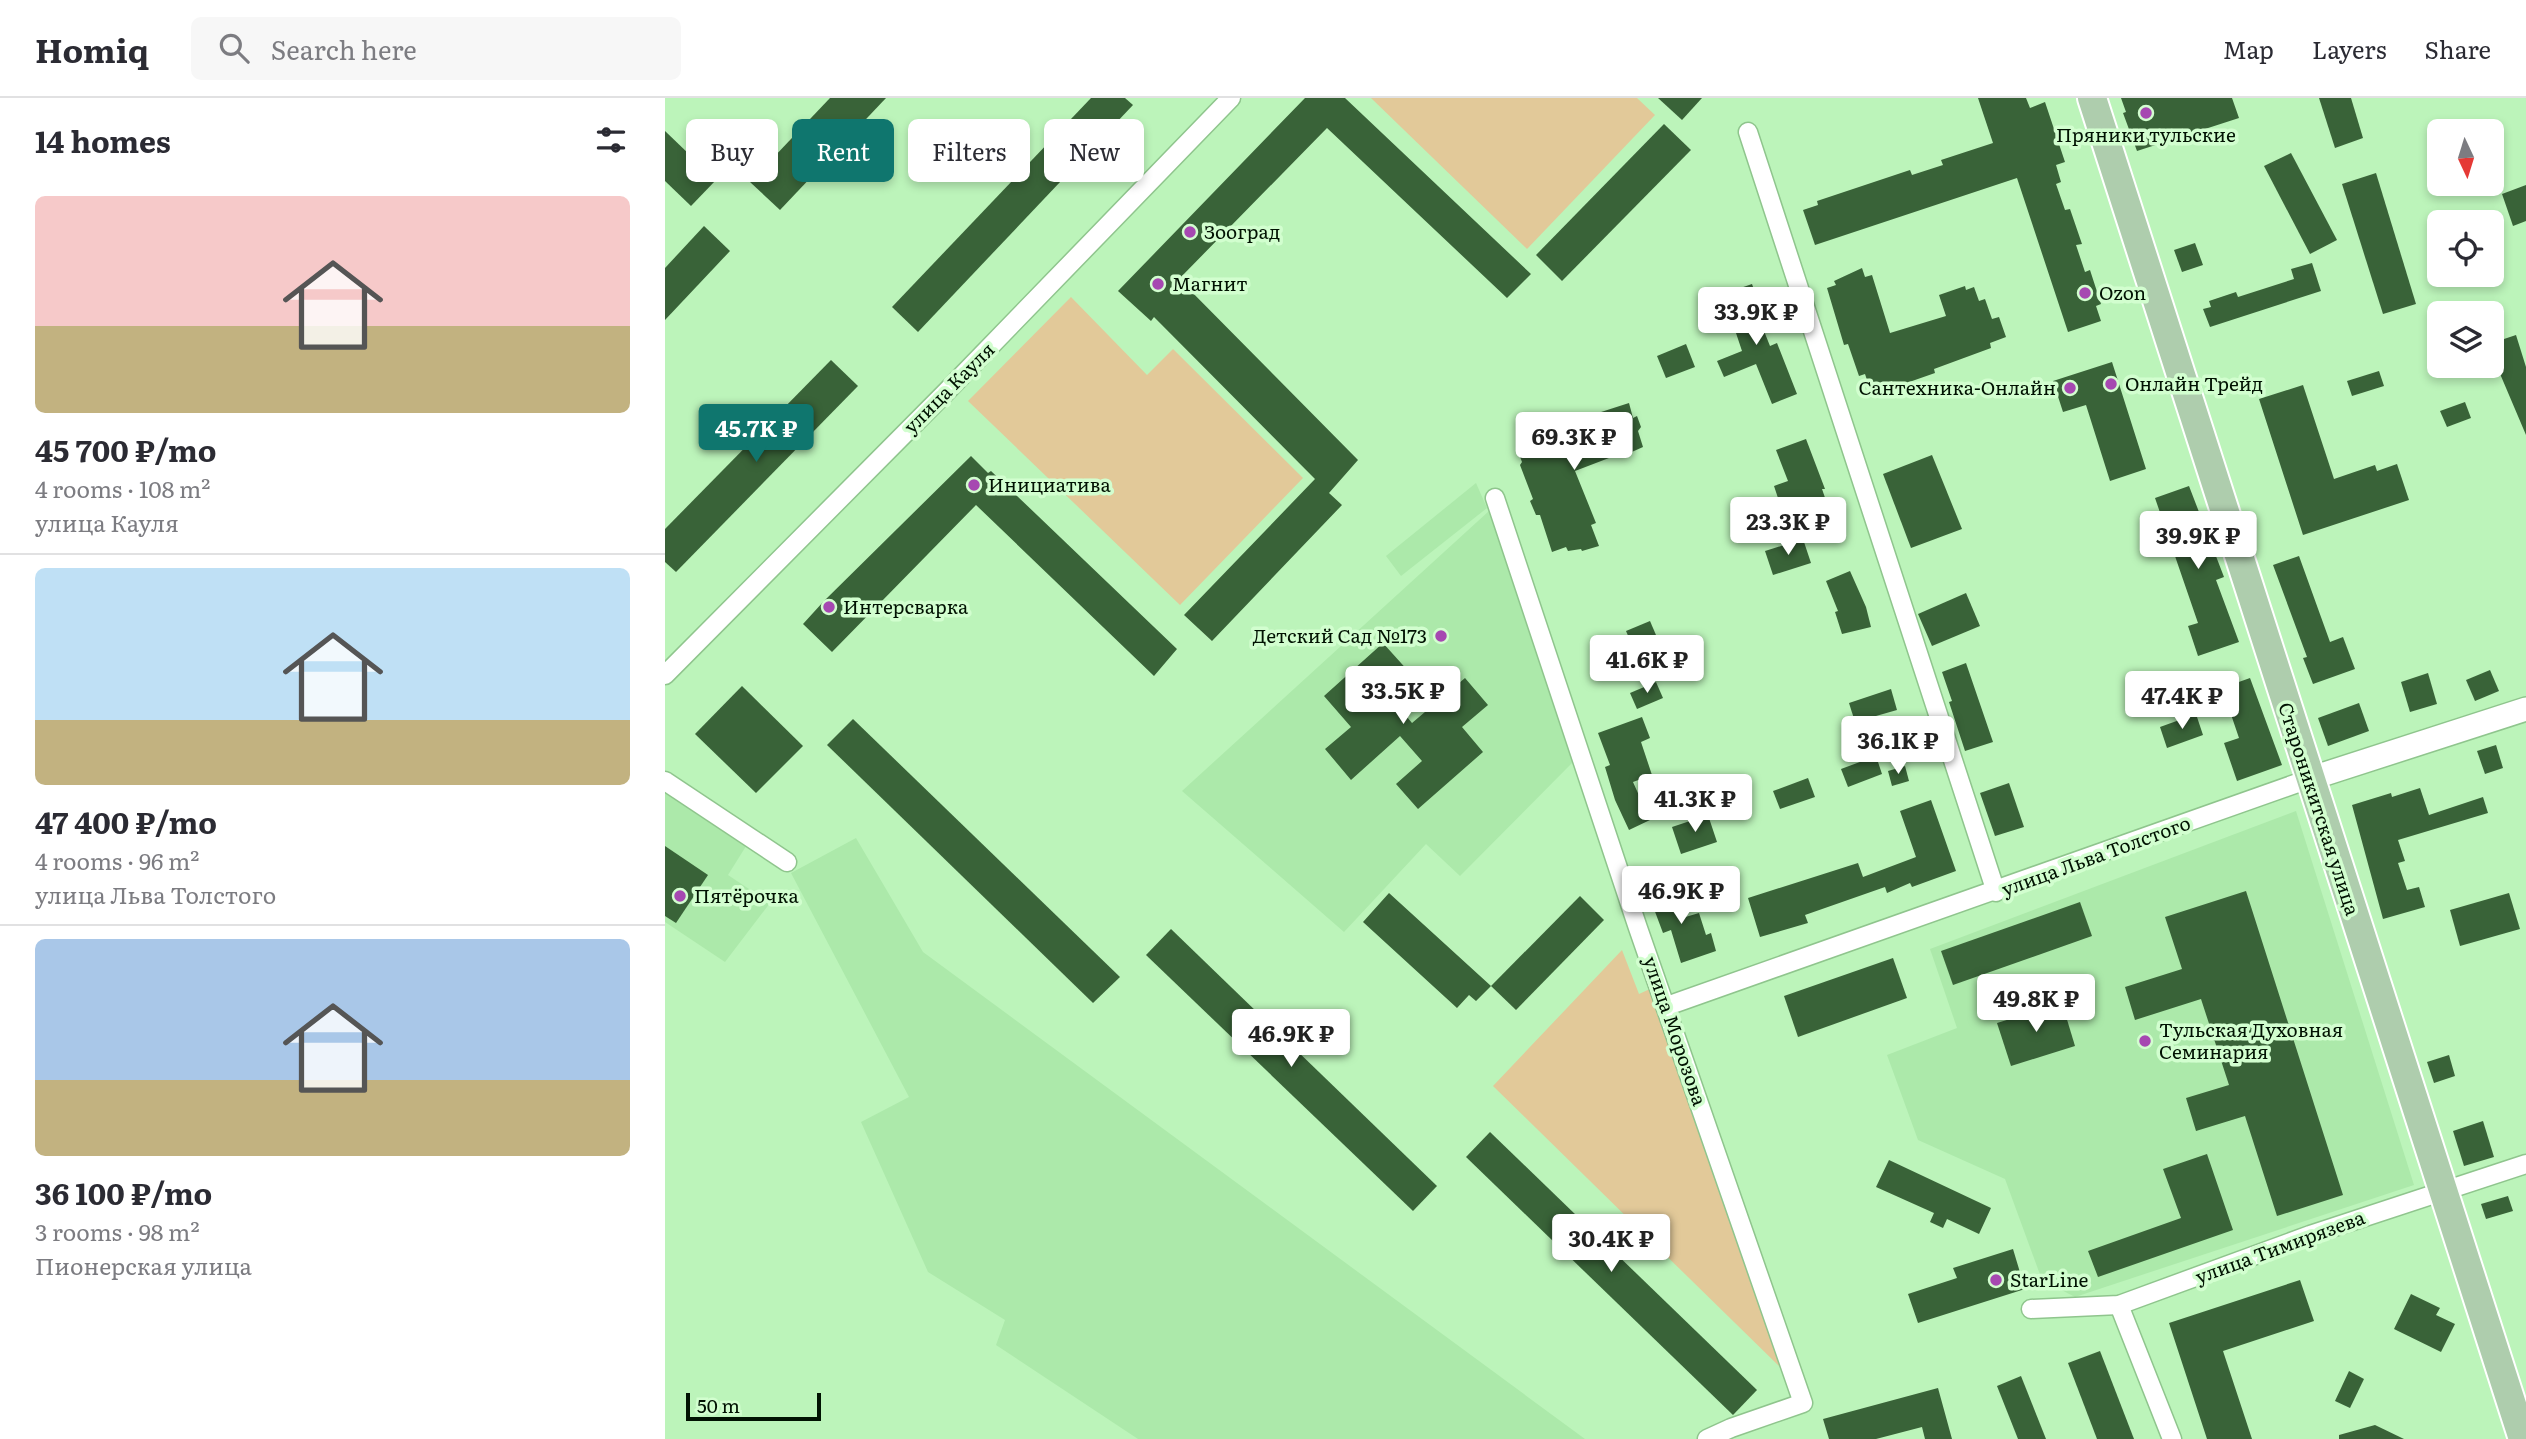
<!DOCTYPE html>
<meta charset="utf-8">
<style>
:root{--surface:#fff;--page:#f7f7f7;--text:#2b2b33;--muted:#7c7c81;--line:#e1e1e2;--accent:#0f766e}
body{margin:0;font-family:Literata,serif;background:var(--page);color:var(--text);height:100vh;display:flex;flex-direction:column;font-size:26px;white-space:nowrap}
*{box-sizing:border-box;margin:0}
p{font-size:23px;color:var(--muted)}
.icon{flex:none;width:38px;height:38px;fill:none;stroke:currentColor;stroke-width:2;stroke-linecap:round;stroke-linejoin:round}
.map{position:relative;flex:1;overflow:hidden}
.panel{display:flex;flex-direction:column;background:var(--surface);width:665px}
.panel>*{flex:none}
.hud{position:absolute;left:21px;top:21px;width:665px;height:63px;display:flex;gap:14px}
.needle{width:46px;rotate:176deg}
.buttons{position:absolute;left:1762px;top:21px;display:grid;gap:14px}
.buttons a{display:grid;place-items:center;width:77px;height:77px;border-radius:10px;background:var(--surface);box-shadow:0 4px 10px #0003;font-size:35px}
.scale{position:absolute;left:21px;bottom:18px;width:135px;box-sizing:border-box;padding-left:7px;border:4px solid #011202;border-top:0;font-size:19px;line-height:24px;white-space:nowrap;color:#011202;-webkit-text-stroke:5px #d2fecf;paint-order:stroke}
.price{position:absolute;translate:-50% -60px;padding:0 16px;border-radius:7px;background:#fff;color:#222;font-size:23px;line-height:46px;filter:drop-shadow(0 2px 4px #0008)}
.price::after{content:'';position:absolute;left:50%;top:42px;width:21px;height:16px;margin-left:-10px;background:inherit;clip-path:polygon(0 0,100% 0,50% 100%)}
.price.current{background:var(--accent);color:#fff}
ul{padding:0;list-style:none}
li{display:grid;align-content:center;gap:14px;height:371px;padding:0 35px}
li+li{border-top:2px solid var(--line)}
li span{display:grid;place-items:center;height:217px;border-radius:10px;color:#555}
li>.icon{margin-inline-start:auto}
span .icon{width:126px;height:126px;fill:#fffc;stroke-width:1}
li b{font-size:30px}
h2{display:flex;justify-content:space-between;align-items:center;height:84px;padding:0 35px;font-size:30px}
.tag{padding:0 24px;border-radius:10px;background:var(--surface);box-shadow:0 4px 10px #0003;font-size:24px;line-height:63px}
.tag.current{background:var(--accent);color:#fff}
header{display:flex;align-items:center;gap:42px;box-sizing:border-box;height:98px;padding:0 35px;background:var(--surface);border-bottom:2px solid var(--line)}
header strong{font-size:33px}
nav{display:flex;gap:38px;margin-inline-start:auto;font-size:24px}
.search{width:490px;height:63px;background:var(--page);display:flex;align-items:center;gap:18px;box-sizing:border-box;padding:0 24px;border-radius:10px;color:var(--muted);font-size:26px}
main{display:flex;flex:1;min-height:0}
.map>svg:first-child{display:block}
.built{fill:#ace9aa}
.green{fill:#e2c999}
.building{fill:#396338}
.lines{fill:none;stroke-linecap:round;stroke-linejoin:round}
.minor-casing{stroke:#8fc58d;stroke-width:21}
.tertiary-casing{stroke:#8fc58d;stroke-width:26}
.primary-casing{stroke:#fff;stroke-width:32}
.minor{stroke:#fff;stroke-width:18}
.tertiary{stroke:#fff;stroke-width:23}
.primary{stroke:#aecdad;stroke-width:28}
.poi-dot{fill:#a648b1;stroke:#d2fecf;stroke-width:2.5}
.labels{text-anchor:middle;stroke-width:7;stroke-linejoin:round;paint-order:stroke}
.poi-label{font-size:19px;fill:#011202;stroke:#d2fecf;text-anchor:start}
.street-label{font-size:19px;fill:#011202;stroke:#d2fecf}
</style>
<header>
<strong>Homiq</strong>
<div class="search"><svg class="icon" aria-label="search" viewBox="0 0 24 24"><circle cx="10" cy="10" r="6"/><path d="M15 15l6 6"/></svg>Search here</div>
<nav><a>Map</a><a>Layers</a><a>Share</a></nav>
</header>
<main>
<section class="panel">
<h2>14 homes<svg class="icon" aria-label="filters" viewBox="0 0 24 24"><path d="M4 7h16M4 17h16"/><circle cx="9" cy="7" r="2"/><circle cx="15" cy="17" r="2"/></svg></h2>
<ul>
<li><span style="background:linear-gradient(#f6c9c9 60%,#c2b280 0)"><svg class="icon" aria-label="home" viewBox="0 0 24 24"><path d="M3 11l9-7 9 7M6 9v11h12V9"/></svg></span><div><b>45 700 ₽/mo</b><p>4 rooms · 108 m²</p><p>улица Кауля</p></div></li>
<li><span style="background:linear-gradient(#bfe0f5 70%,#c2b280 0)"><svg class="icon" aria-label="home" viewBox="0 0 24 24"><path d="M3 11l9-7 9 7M6 9v11h12V9"/></svg></span><div><b>47 400 ₽/mo</b><p>4 rooms · 96 m²</p><p>улица Льва Толстого</p></div></li>
<li><span style="background:linear-gradient(#a9c7e8 65%,#c2b280 0)"><svg class="icon" aria-label="home" viewBox="0 0 24 24"><path d="M3 11l9-7 9 7M6 9v11h12V9"/></svg></span><div><b>36 100 ₽/mo</b><p>3 rooms · 98 m²</p><p>Пионерская улица</p></div></li>
</ul>
</section>
<div class="map">
<svg width="1861" height="1341" viewBox="0 0 1861 1341">
<rect width="100%" height="100%" fill="#bcf4ba"/>
<!-- built -->
<g class="built">
<path d="M811,385L822,410L736,478L721,458Z"/>
<path d="M824,413L908,664L795,778L761,746L679,834L517,693Z"/>
<path d="M0,692L83,745L63,777L105,805L60,864L0,824Z"/>
<path d="M1631,713L1749,1087L1410,1199L1377,1182L1340,1081L1253,1042L1222,957L1292,930L1265,851Z"/>
<path d="M191,740L258,854L920,1341H473L331,1247L340,1222L263,1174L196,1024L244,999L126,775Z"/>
</g>
<!-- green -->
<g class="green">
<path d="M706,0H972L990,17L862,151Z"/>
<path d="M406,199L482,277L508,251L638,380L515,507L303,303Z"/>
<path d="M957,852L974,896L987,890L1121,1275L828,988Z"/>
</g>
<!-- building -->
<g class="building">
<path d="M165,0H221L115,112L85,84Z"/>
<path d="M426,0H460L468,7L253,234L227,209Z"/>
<path d="M640,0H680L866,176L842,200L662,30L514,181L693,362L664,395L677,407L547,543L519,517L650,381L489,219L486,223L453,193Z"/>
<path d="M993,0H1037L1017,22Z"/>
<path d="M1313,0H1361L1365,10L1380,4L1400,64L1391,67L1396,84L1391,86L1400,112L1405,111L1417,146L1411,147L1420,174L1425,172L1436,206L1431,208L1436,223L1403,234L1352,80L1150,147L1138,112L1153,107L1152,103L1245,72L1247,77L1278,67L1276,62L1328,45Z"/>
<path d="M1456,0H1567L1574,20L1472,53L1458,15L1461,14Z"/>
<path d="M1654,0H1686L1698,40L1670,50Z"/>
<path d="M999,26L1026,52L897,183L871,157Z"/>
<path d="M0,33L51,82L26,108L0,83Z"/>
<path d="M1626,55L1672,142L1645,156L1599,68Z"/>
<path d="M1711,75L1751,206L1718,216L1677,86Z"/>
<path d="M1861,87V123L1848,128L1837,96Z"/>
<path d="M39,128L65,153L0,222V170Z"/>
<path d="M1530,145L1538,167L1517,174L1509,152Z"/>
<path d="M1647,165L1656,193L1545,229L1538,211L1546,209L1544,203L1571,194L1573,199L1629,181L1626,171Z"/>
<path d="M1197,170L1200,179L1207,177L1225,235L1281,218L1274,197L1300,188L1301,192L1309,189L1314,203L1320,201L1327,221L1334,219L1341,239L1325,245L1326,250L1269,271L1270,275L1230,289L1227,283L1205,291L1200,276L1194,278L1183,246L1179,247L1162,190L1171,187L1169,183Z"/>
<path d="M1087,186L1094,206L1089,208L1105,248L1112,245L1132,296L1107,306L1091,266L1059,279L1052,263L1077,253L1058,196Z"/>
<path d="M1851,237L1861,269V337L1830,264L1827,265V245Z"/>
<path d="M1021,246L1030,269L1001,280L992,258Z"/>
<path d="M166,262L193,288L11,474L0,464V431Z"/>
<path d="M1447,264L1481,371L1445,383L1421,307L1398,314L1388,283Z"/>
<path d="M1714,273L1719,288L1687,298L1682,283Z"/>
<path d="M1638,287L1669,381L1710,367L1712,373L1732,366L1744,402L1638,437L1594,301Z"/>
<path d="M1800,304L1806,320L1782,329L1775,313Z"/>
<path d="M964,305L968,320L972,318L976,329L973,333L978,349L960,357L957,355L910,373L931,425L926,427L934,448L917,453L916,451L903,453L901,449L887,454L875,417H871L865,403L868,401L855,367L857,364L851,348L906,328L905,324Z"/>
<path d="M1141,341L1160,391H1157L1167,420L1131,433L1121,404L1115,406L1109,388L1123,383L1111,352Z"/>
<path d="M1267,357L1297,431L1246,450L1218,376Z"/>
<path d="M306,358L323,375L326,373L512,551L489,578L311,407L167,554L138,526L158,504Z"/>
<path d="M1524,388L1559,479L1551,482L1574,544L1533,558L1523,528L1533,525L1490,400Z"/>
<path d="M1138,441L1146,465L1108,477L1100,453Z"/>
<path d="M1634,458L1665,544L1678,539L1690,571L1648,586L1638,560L1642,559L1608,467Z"/>
<path d="M1185,473L1201,509L1206,529L1177,536L1170,514L1173,513L1161,483Z"/>
<path d="M1301,495L1315,528L1267,548L1253,516Z"/>
<path d="M985,523L991,537L967,547L961,533Z"/>
<path d="M718,545L745,575L722,595L747,625L800,580L823,607L797,629L818,654L753,711L731,686L757,663L735,638L686,682L660,651L686,629L659,598Z"/>
<path d="M1301,565L1328,644L1300,653L1284,604L1287,603L1277,574Z"/>
<path d="M1825,572L1834,593L1810,603L1801,582Z"/>
<path d="M1763,575L1772,606L1745,614L1736,584Z"/>
<path d="M1585,580L1617,667L1572,683L1559,645L1574,640L1557,590Z"/>
<path d="M991,584L998,600L972,611L965,595Z"/>
<path d="M77,588L138,648L91,695L30,636Z"/>
<path d="M1226,591L1232,612L1190,624L1184,605Z"/>
<path d="M1694,605L1704,633L1663,648L1653,620Z"/>
<path d="M1531,616L1538,637L1502,650L1495,629Z"/>
<path d="M977,619L985,640L976,644L987,677L968,684L985,722L964,732L950,702L940,669L945,667L933,635Z"/>
<path d="M188,621L455,879L428,905L162,647Z"/>
<path d="M1831,647L1838,670L1820,676L1812,653Z"/>
<path d="M1211,658L1217,676L1183,689L1176,671Z"/>
<path d="M1240,668L1244,683L1227,688L1223,673Z"/>
<path d="M1143,680L1150,699L1115,711L1108,693Z"/>
<path d="M1344,685L1359,729L1330,738L1315,695Z"/>
<path d="M1755,690L1764,717L1818,699L1823,715L1733,742L1740,763L1733,765L1742,792L1754,789L1760,809L1718,821L1687,707L1726,695L1727,699Z"/>
<path d="M1266,702L1291,773L1247,789L1245,785L1222,795L1220,789L1140,817L1143,825L1095,839L1083,800L1193,765L1198,779L1251,759L1235,713Z"/>
<path d="M1043,717L1052,744L1016,756L1007,729Z"/>
<path d="M0,748L43,777L11,825L0,818Z"/>
<path d="M1009,788L1017,820L1034,815L1041,837L1046,835L1051,853L1016,865L1006,832L998,835L983,795Z"/>
<path d="M1581,793L1678,1097L1612,1118L1580,1018L1531,1033L1521,1000L1564,987L1536,901L1470,922L1460,889L1517,871L1500,819Z"/>
<path d="M724,795L826,888L811,903L804,897L792,910L698,824Z"/>
<path d="M1844,795L1855,831L1795,848L1785,812Z"/>
<path d="M915,798L939,822L851,912L826,888Z"/>
<path d="M1415,804L1427,838L1288,887L1276,853Z"/>
<path d="M506,831L772,1088L748,1113L481,857Z"/>
<path d="M1228,860L1242,900L1133,939L1119,898Z"/>
<path d="M1397,905L1410,948L1346,968L1332,925Z"/>
<path d="M1784,957L1790,978L1769,985L1762,964Z"/>
<path d="M1818,1023L1829,1059L1799,1068L1788,1033Z"/>
<path d="M825,1034L1092,1292L1068,1317L801,1059Z"/>
<path d="M1542,1056L1568,1132L1433,1179L1423,1153L1516,1120L1498,1071Z"/>
<path d="M1224,1062L1326,1110L1314,1136L1282,1121L1278,1130L1265,1124L1269,1115L1211,1089Z"/>
<path d="M1843,1098L1848,1113L1821,1121L1816,1106Z"/>
<path d="M1348,1151L1360,1191L1253,1225L1243,1196L1292,1180L1288,1170Z"/>
<path d="M1635,1182L1649,1223L1558,1253L1587,1341H1542L1504,1225Z"/>
<path d="M1746,1196L1775,1210L1771,1217L1790,1226L1776,1254L1729,1231Z"/>
<path d="M1435,1253L1469,1341H1432L1403,1265Z"/>
<path d="M1684,1273L1699,1281L1685,1310L1670,1303Z"/>
<path d="M1356,1278L1381,1341H1353L1332,1288Z"/>
<path d="M1273,1290L1287,1341H1260L1257,1329L1211,1341H1164L1158,1321Z"/>
<path d="M1710,1327L1739,1341H1674V1337Z"/>
</g>
<g class="lines">
<!-- minor casing -->
<g class="minor-casing">
<g id="minor">
<path d="M1083,34L1331,794"/>
<path d="M830,400L973,830L1138,1305L1066,1330L1042,1341"/>
<path d="M0,577L281,294L566,0"/>
<path d="M0,683L122,764"/>
<path d="M1002,908L1644,681"/>
<path d="M1454,1207L1507,1341"/>
<path d="M1366,1211L1454,1207L1645,1137L1861,1066"/>
</g>
</g>
<!-- tertiary casing -->
<g class="tertiary-casing">
<path id="tertiary" d="M1644,681L1861,611"/>
</g>
<!-- primary casing -->
<g class="primary-casing">
<path id="primary" d="M1427,0L1858,1341"/>
</g>
<!-- minor -->
<use href="#minor" class="minor"/>
<!-- tertiary -->
<use href="#tertiary" class="tertiary"/>
<!-- primary -->
<use href="#primary" class="primary"/>
</g>
<!-- markers -->
<g class="poi-dot">
<circle cx="1481" cy="15" r="7"/>
<circle cx="525" cy="134" r="7"/>
<circle cx="493" cy="186" r="7"/>
<circle cx="1420" cy="195" r="7"/>
<circle cx="1446" cy="286" r="7"/>
<circle cx="1405" cy="290" r="7"/>
<circle cx="309" cy="387" r="7"/>
<circle cx="164" cy="509" r="7"/>
<circle cx="776" cy="538" r="7"/>
<circle cx="15" cy="798" r="7"/>
<circle cx="1480" cy="943" r="7"/>
<circle cx="1331" cy="1182" r="7"/>
</g>
<g class="labels">
<!-- poi labels -->
<g class="poi-label">
<text x="1481" y="44" text-anchor="middle">Пряники тульские</text>
<text x="539" y="141">Зооград</text>
<text x="507" y="193">Магнит</text>
<text x="1434" y="202">Ozon</text>
<text x="1460" y="293">Онлайн Трейд</text>
<text x="1391" y="297" text-anchor="end">Сантехника-Онлайн</text>
<text x="323" y="394">Инициатива</text>
<text x="178" y="516">Интерсварка</text>
<text x="762" y="545" text-anchor="end">Детский Сад №173</text>
<text x="29" y="805">Пятёрочка</text>
<text x="1494" y="939">Тульская Духовная<tspan x="1494" dy="22">Семинария</tspan></text>
<text x="1345" y="1189">StarLine</text>
</g>
<!-- street labels -->
<g class="street-label">
<text transform="translate(284 290) rotate(-45)" y="7">улица Кауля</text>
<text transform="translate(1654 711) rotate(72)" y="7">Староникитская улица</text>
<text transform="translate(1431 758) rotate(-20)" y="7">улица Льва Толстого</text>
<text transform="translate(1010 933) rotate(71)" y="7">улица Морозова</text>
<text transform="translate(1615 1149) rotate(-20)" y="7">улица Тимирязева</text>
</g>
</g>
</svg>
<div class="buttons">
<a><svg class="needle" viewBox="-14 -14 28 28"><path d="M0-13l5 13h-10z" fill="#e53935"/><path d="M0 13l5-13h-10z" fill="#7c7c81"/></svg></a>
<a><svg class="icon" aria-label="locate" viewBox="0 0 24 24"><circle cx="12" cy="12" r="6"/><path d="M12 2v4M12 18v4M2 12h4M18 12h4"/></svg></a>
<a><svg class="icon" aria-label="layers" viewBox="0 0 24 24"><path d="M12 4l9 5-9 5-9-5zM3 14l9 5 9-5"/></svg></a>
</div>
<div class="scale">50 m</div>
<b class="price" style="left:1091px;top:249px">33.9K ₽</b>
<b class="price current" style="left:91px;top:366px">45.7K ₽</b>
<b class="price" style="left:909px;top:374px">69.3K ₽</b>
<b class="price" style="left:1123px;top:459px">23.3K ₽</b>
<b class="price" style="left:1533px;top:473px">39.9K ₽</b>
<b class="price" style="left:982px;top:597px">41.6K ₽</b>
<b class="price" style="left:738px;top:628px">33.5K ₽</b>
<b class="price" style="left:1517px;top:633px">47.4K ₽</b>
<b class="price" style="left:1233px;top:678px">36.1K ₽</b>
<b class="price" style="left:1030px;top:736px">41.3K ₽</b>
<b class="price" style="left:1016px;top:828px">46.9K ₽</b>
<b class="price" style="left:1371px;top:936px">49.8K ₽</b>
<b class="price" style="left:626px;top:971px">46.9K ₽</b>
<b class="price" style="left:946px;top:1176px">30.4K ₽</b>
<div class="hud">
<a class="tag">Buy</a>
<a class="tag current">Rent</a>
<a class="tag">Filters</a>
<a class="tag">New</a>
</div>
</div>
</main>
